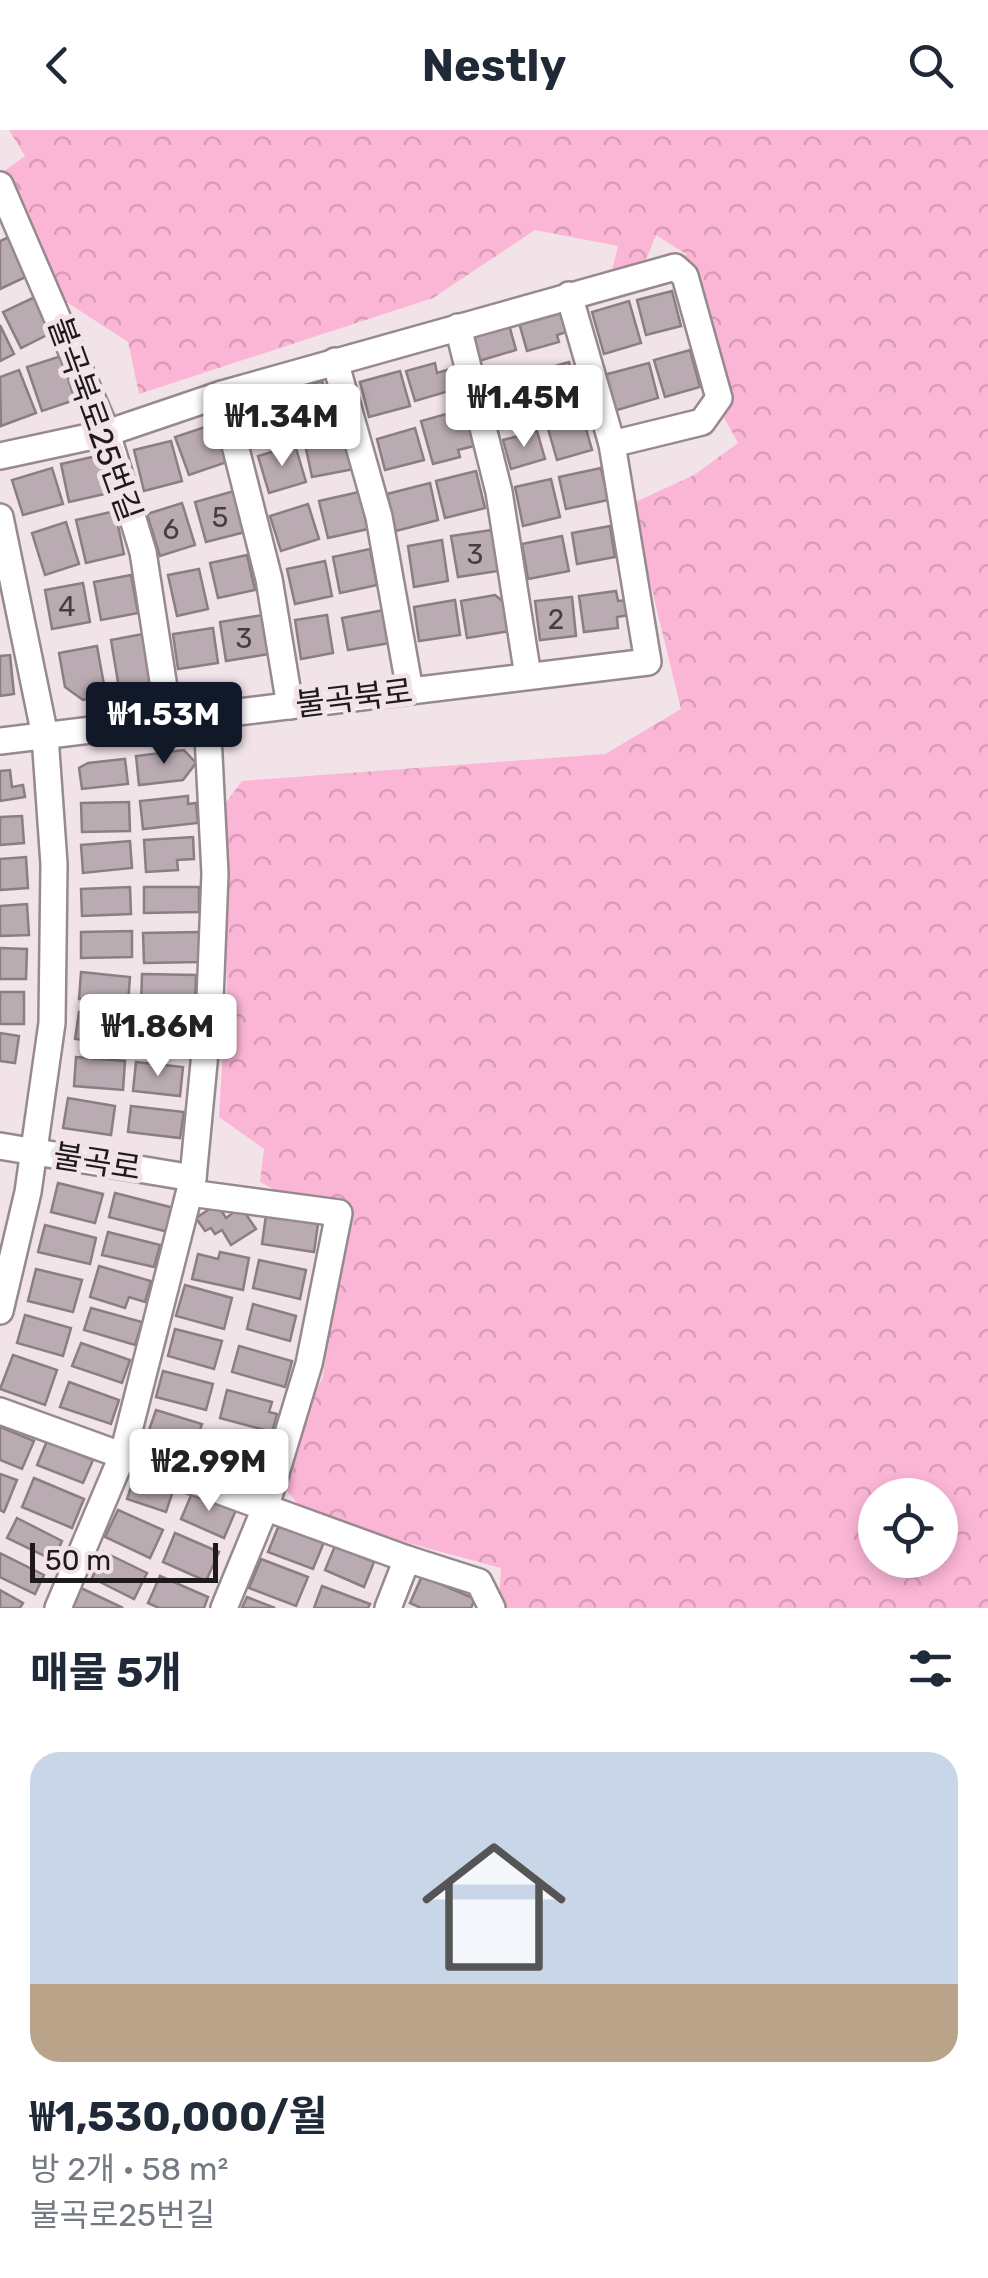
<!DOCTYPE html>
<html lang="ko">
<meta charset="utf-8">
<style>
:root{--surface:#fff;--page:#f6f6f7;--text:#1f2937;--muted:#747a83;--line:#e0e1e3;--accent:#111827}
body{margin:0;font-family:Rubik,"Noto Sans KR",sans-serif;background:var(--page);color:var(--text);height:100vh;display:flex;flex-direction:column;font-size:38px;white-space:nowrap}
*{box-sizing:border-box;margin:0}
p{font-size:32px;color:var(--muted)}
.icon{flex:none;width:55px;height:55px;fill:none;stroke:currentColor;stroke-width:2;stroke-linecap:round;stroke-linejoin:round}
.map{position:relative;height:1478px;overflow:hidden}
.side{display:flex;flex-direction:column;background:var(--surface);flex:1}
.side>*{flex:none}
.controls{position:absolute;left:858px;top:1348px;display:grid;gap:20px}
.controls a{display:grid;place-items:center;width:100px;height:100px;border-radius:50%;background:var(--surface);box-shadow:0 5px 15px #0003;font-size:50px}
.scale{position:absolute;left:30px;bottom:25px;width:188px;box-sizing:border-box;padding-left:10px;border:5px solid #1e191b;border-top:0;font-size:28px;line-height:35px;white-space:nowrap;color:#1e191b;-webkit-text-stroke:8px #f2e3e9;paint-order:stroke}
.price{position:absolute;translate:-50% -85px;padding:0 22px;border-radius:10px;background:#fff;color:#222;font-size:32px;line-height:65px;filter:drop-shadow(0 2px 5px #0008)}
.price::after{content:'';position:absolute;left:50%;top:60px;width:30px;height:22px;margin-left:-15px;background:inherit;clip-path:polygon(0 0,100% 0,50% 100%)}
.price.selected{background:var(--accent);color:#fff}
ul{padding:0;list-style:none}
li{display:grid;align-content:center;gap:20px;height:530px;padding:0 30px}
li+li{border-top:2px solid var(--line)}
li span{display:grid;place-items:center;height:310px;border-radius:30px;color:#555}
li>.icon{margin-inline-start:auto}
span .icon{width:180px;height:180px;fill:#fffc;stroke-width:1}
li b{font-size:42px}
h2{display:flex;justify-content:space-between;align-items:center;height:120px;padding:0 30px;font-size:42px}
header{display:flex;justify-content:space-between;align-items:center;height:130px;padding:0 30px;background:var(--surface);font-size:45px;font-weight:700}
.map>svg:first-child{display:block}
.forest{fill:url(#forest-crowns);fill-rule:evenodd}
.building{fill:#b9abb1;stroke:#8b7e83;stroke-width:2.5}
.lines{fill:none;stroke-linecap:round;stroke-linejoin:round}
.minor-casing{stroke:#96898f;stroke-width:30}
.minor{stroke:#fff;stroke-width:25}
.labels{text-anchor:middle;stroke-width:10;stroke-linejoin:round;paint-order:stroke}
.number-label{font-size:28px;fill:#453e40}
.street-label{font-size:32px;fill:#1e191b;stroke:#f2e3e9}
</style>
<header><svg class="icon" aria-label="back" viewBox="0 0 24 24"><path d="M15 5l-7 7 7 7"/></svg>Nestly<svg class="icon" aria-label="search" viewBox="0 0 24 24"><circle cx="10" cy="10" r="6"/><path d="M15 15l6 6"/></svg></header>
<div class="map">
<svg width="988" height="1478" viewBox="0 0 988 1478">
<defs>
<pattern id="forest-crowns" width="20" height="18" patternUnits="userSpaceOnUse" patternTransform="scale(2.5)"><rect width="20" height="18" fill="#fbb6d6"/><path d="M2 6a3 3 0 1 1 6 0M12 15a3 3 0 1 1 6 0" fill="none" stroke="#d79cb7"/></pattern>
</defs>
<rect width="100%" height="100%" fill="#f2e3e9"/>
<!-- forest -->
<path class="forest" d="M9,0H988V1478H502L499,1471L501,1438L308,1386L274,1346L323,1247L336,1135L326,1087L260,1052L264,1019L219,987L227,859L222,678L242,651L605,624L681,579L631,374L694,345L738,313L694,233L676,163L686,124L656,105L640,145L612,140L618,116L535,100L433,168L139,264L128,212L65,171L0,58V44L25,26ZM875,1365H940V1430H875Z"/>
<!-- building -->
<g class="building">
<path d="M11,106L30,145L0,159V111Z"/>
<path d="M672,161L681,196L646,205L637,170Z"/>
<path d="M35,167L53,202L21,218L3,182Z"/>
<path d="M629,171L641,213L604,224L592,182Z"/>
<path d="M561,177L567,202L557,205L559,212L527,221L518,189Z"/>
<path d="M508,191L516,220L479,231L470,201Z"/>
<path d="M0,195L14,224L0,231Z"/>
<path d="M690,220L700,257L665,267L654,230Z"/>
<path d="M61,226L75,270L42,281L27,237Z"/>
<path d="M569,232L578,266L542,276L533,242Z"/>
<path d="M435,233L437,243L450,239L456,259L415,271L406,241Z"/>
<path d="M649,233L658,268L614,281L604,245Z"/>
<path d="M19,240L36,283L1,296L0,247Z"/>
<path d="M400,241L410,276L369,287L360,252Z"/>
<path d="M522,244L531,278L495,288L486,255Z"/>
<path d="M322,251L334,289L298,299L287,261Z"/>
<path d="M279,260L291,296L250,310L238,274Z"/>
<path d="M464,279L474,316L458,320L460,327L433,334L421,291Z"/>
<path d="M582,285L592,320L557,330L547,295Z"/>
<path d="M205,297L213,318L224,314L230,331L189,345L175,307Z"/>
<path d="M415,298L424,330L385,340L377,309Z"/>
<path d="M537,301L545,329L511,339L503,310Z"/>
<path d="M347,306L354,339L312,347L305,314Z"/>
<path d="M171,311L182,351L144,361L134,320Z"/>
<path d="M295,315L306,352L269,363L258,326Z"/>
<path d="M101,325L109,363L69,372L61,334Z"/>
<path d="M52,338L63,374L23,385L12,350Z"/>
<path d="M601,338L608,370L566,379L559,347Z"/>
<path d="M476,341L485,378L445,388L436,351Z"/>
<path d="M551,349L560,387L523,396L515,357Z"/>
<path d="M430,353L438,390L396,401L387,364Z"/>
<path d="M234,361L245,402L206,412L195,372Z"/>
<path d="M359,362L368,399L328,408L319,371Z"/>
<path d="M182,373L195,415L160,426L147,384Z"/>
<path d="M308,374L319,409L281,421L270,386Z"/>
<path d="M115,381L124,424L86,433L76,390Z"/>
<path d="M66,392L79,434L45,445L32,403Z"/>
<path d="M610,396L615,427L577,434L572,403Z"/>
<path d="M492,400L498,441L458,447L451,406Z"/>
<path d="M562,406L569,441L528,449L522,414Z"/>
<path d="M442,410L448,451L414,457L408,416Z"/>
<path d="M370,419L377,455L340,463L333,427Z"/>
<path d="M247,425L255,460L218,468L210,433Z"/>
<path d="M325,431L332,466L295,474L287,439Z"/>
<path d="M199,439L208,479L177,486L168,445Z"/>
<path d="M131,445L138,483L101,490L94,452Z"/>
<path d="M83,453L90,492L52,499L45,460Z"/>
<path d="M616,461L618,471L628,470L630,485L617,487L618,498L584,502L579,466Z"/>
<path d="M495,465L505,473L510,501L467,508L461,471Z"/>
<path d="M572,467L576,506L540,510L535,471Z"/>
<path d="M455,470L460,505L419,511L414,477Z"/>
<path d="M384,480L390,513L348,520L342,488Z"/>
<path d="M263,485L269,524L226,531L220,492Z"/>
<path d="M327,485L333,523L301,529L295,490Z"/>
<path d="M213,498L218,533L178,539L173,504Z"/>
<path d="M143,504L150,552L142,560L120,564L111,510Z"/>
<path d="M97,516L106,566L83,570L65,557L59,523Z"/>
<path d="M10,525L14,564L0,566V526Z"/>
<path d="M184,620L196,633L183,650L139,655L136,626Z"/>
<path d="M125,629L128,654L82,659L79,638L88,633Z"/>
<path d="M10,640L12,657L23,655L25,667L0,671V641Z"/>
<path d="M188,666V674L196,673L198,693L143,699L140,671Z"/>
<path d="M129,672L130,701L82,702L81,673Z"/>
<path d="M22,686L24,713L0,715V687Z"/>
<path d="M193,707L194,729L177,730L178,740L146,742L144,710Z"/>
<path d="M130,711L132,738L83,743L81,715Z"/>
<path d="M26,727L28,758L0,760V729Z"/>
<path d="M130,757L131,784L82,786L81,759Z"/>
<path d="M144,757H199V782L144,783Z"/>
<path d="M27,774L29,805L0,806V776Z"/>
<path d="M132,801V827L81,828V802Z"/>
<path d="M199,802L200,832L144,833L143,803Z"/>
<path d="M0,818L27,819L26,849H0Z"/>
<path d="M81,842L130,847L128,873L79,869Z"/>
<path d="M142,844L196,845L195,878L141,877Z"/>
<rect x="0" y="862" width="24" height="32"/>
<path d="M79,882L127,888L124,915L75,909Z"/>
<path d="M141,887L192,892L189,923L138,918Z"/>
<path d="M0,903L19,906L15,933L0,931Z"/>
<path d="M76,927L125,931L123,960L74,956Z"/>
<path d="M136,932L183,937L180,966L133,961Z"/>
<path d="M68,968L115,976L111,1005L63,998Z"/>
<path d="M131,976L184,982L180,1008L128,1002Z"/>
<path d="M58,1053L103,1064L95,1093L51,1082Z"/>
<path d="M115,1063L174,1078L168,1102L109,1087Z"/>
<path d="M217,1074L226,1088L241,1077L256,1099L231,1115L222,1100L215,1104L211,1098L205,1101L196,1088Z"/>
<path d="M266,1085L318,1094L314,1122L262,1114Z"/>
<path d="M45,1095L96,1108L90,1134L38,1122Z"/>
<path d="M108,1102L160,1115L154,1137L102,1125Z"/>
<path d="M220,1122L249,1128L243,1160L192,1149L198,1124L218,1129Z"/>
<path d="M259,1130L306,1140L300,1169L253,1158Z"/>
<path d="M99,1136L151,1151L145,1172L129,1167L125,1178L90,1167Z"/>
<path d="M36,1139L82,1150L73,1182L28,1171Z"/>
<path d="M185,1155L232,1168L224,1199L176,1186Z"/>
<path d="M253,1174L296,1186L290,1211L247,1199Z"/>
<path d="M91,1178L142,1192L135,1215L84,1200Z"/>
<path d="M25,1185L71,1198L63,1226L17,1213Z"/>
<path d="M175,1199L222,1211L214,1239L168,1226Z"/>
<path d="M81,1213L130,1230L122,1253L72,1236Z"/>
<path d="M239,1216L292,1231L285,1257L232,1242Z"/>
<path d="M13,1225L57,1240L45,1275L0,1259Z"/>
<path d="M163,1241L213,1254L206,1280L156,1267Z"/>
<path d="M69,1252L119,1270L111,1294L60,1277Z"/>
<path d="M227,1260L272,1272L269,1282L277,1284L272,1302L220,1288Z"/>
<path d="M156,1280L202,1294L193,1321L147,1306Z"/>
<path d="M0,1297L34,1311L22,1339L0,1330Z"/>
<path d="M214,1301L256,1318L243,1351L200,1334Z"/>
<path d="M47,1311L93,1330L83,1353L37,1335Z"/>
<path d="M0,1344L17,1350L4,1382L0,1380Z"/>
<path d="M135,1345L174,1358L166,1382L127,1369Z"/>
<path d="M34,1348L84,1369L72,1398L22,1377Z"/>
<path d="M193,1361L236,1380L224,1408L181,1389Z"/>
<path d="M118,1380L163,1400L150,1428L105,1407Z"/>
<path d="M17,1388L62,1411L53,1430L7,1408Z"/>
<path d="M279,1395L324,1412L313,1439L268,1422Z"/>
<path d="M175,1403L219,1422L206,1451L163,1432Z"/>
<path d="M335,1416L374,1432L364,1457L325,1440Z"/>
<path d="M104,1422L147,1443L134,1469L92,1448Z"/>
<path d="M0,1423L44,1445L35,1464L0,1447Z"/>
<path d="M261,1429L308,1447L296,1476L249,1458Z"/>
<path d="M160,1446L208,1467L204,1478H159L148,1473Z"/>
<path d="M422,1446L475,1469L471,1478H421L410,1473Z"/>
<path d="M322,1456L370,1474L368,1478H314Z"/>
<path d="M81,1458L123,1478H72Z"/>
<path d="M0,1460L23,1473L20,1478H0Z"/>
<path d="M247,1467L275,1478H242Z"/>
</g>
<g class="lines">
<!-- minor casing -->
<g class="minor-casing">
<g id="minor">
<path d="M0,55L107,303L143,422L169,590"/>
<path d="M458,197L499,362L528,546"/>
<path d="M335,231L379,387L410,561"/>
<path d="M222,264L269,449L290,576"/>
<path d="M0,326L107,303L222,264L675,137L685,146L719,268L702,292L612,314"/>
<path d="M0,387L45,606L54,734L52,893L28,1062L0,1181"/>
<path d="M0,611L648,532L612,314L569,165"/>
<path d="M0,1016L193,1048"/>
<path d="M190,1063L339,1083L309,1234L266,1376L224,1478"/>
<path d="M0,1281L407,1429L479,1452L492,1478"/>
<path d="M58,1478L123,1324L193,1048L210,870L215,744L207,586"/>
<path d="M388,1478L407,1429"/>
</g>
</g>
<!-- minor -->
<use href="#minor" class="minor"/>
</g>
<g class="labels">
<!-- number labels -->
<g class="number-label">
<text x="220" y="397">5</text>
<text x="171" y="409">6</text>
<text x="475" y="434">3</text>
<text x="67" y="486">4</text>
<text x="556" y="499">2</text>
<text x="244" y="518">3</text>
</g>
<!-- street labels -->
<g class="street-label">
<text transform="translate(95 289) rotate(70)" y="11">불곡북로25번길</text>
<text transform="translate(354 568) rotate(-7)" y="11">불곡북로</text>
<text transform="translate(97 1032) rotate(9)" y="11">불곡로</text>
</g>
</g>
</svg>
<div class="controls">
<a><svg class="icon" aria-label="locate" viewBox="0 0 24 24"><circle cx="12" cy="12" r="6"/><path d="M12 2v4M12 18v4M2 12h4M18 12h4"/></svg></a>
</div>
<div class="scale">50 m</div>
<b class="price" style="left:524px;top:320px">₩1.45M</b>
<b class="price" style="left:282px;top:339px">₩1.34M</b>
<b class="price selected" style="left:164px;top:637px">₩1.53M</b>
<b class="price" style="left:158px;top:949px">₩1.86M</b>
<b class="price" style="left:209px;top:1384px">₩2.99M</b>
</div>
<section class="side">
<h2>매물 5개<svg class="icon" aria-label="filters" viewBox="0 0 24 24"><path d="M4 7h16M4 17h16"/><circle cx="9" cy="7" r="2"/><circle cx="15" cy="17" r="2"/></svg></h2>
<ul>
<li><span style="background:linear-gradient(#c9d6e8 75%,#b9a48a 0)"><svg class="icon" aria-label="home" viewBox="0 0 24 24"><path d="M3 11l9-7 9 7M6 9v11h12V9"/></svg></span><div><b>₩1,530,000/월</b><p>방 2개 · 58 m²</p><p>불곡로25번길</p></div></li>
</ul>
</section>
